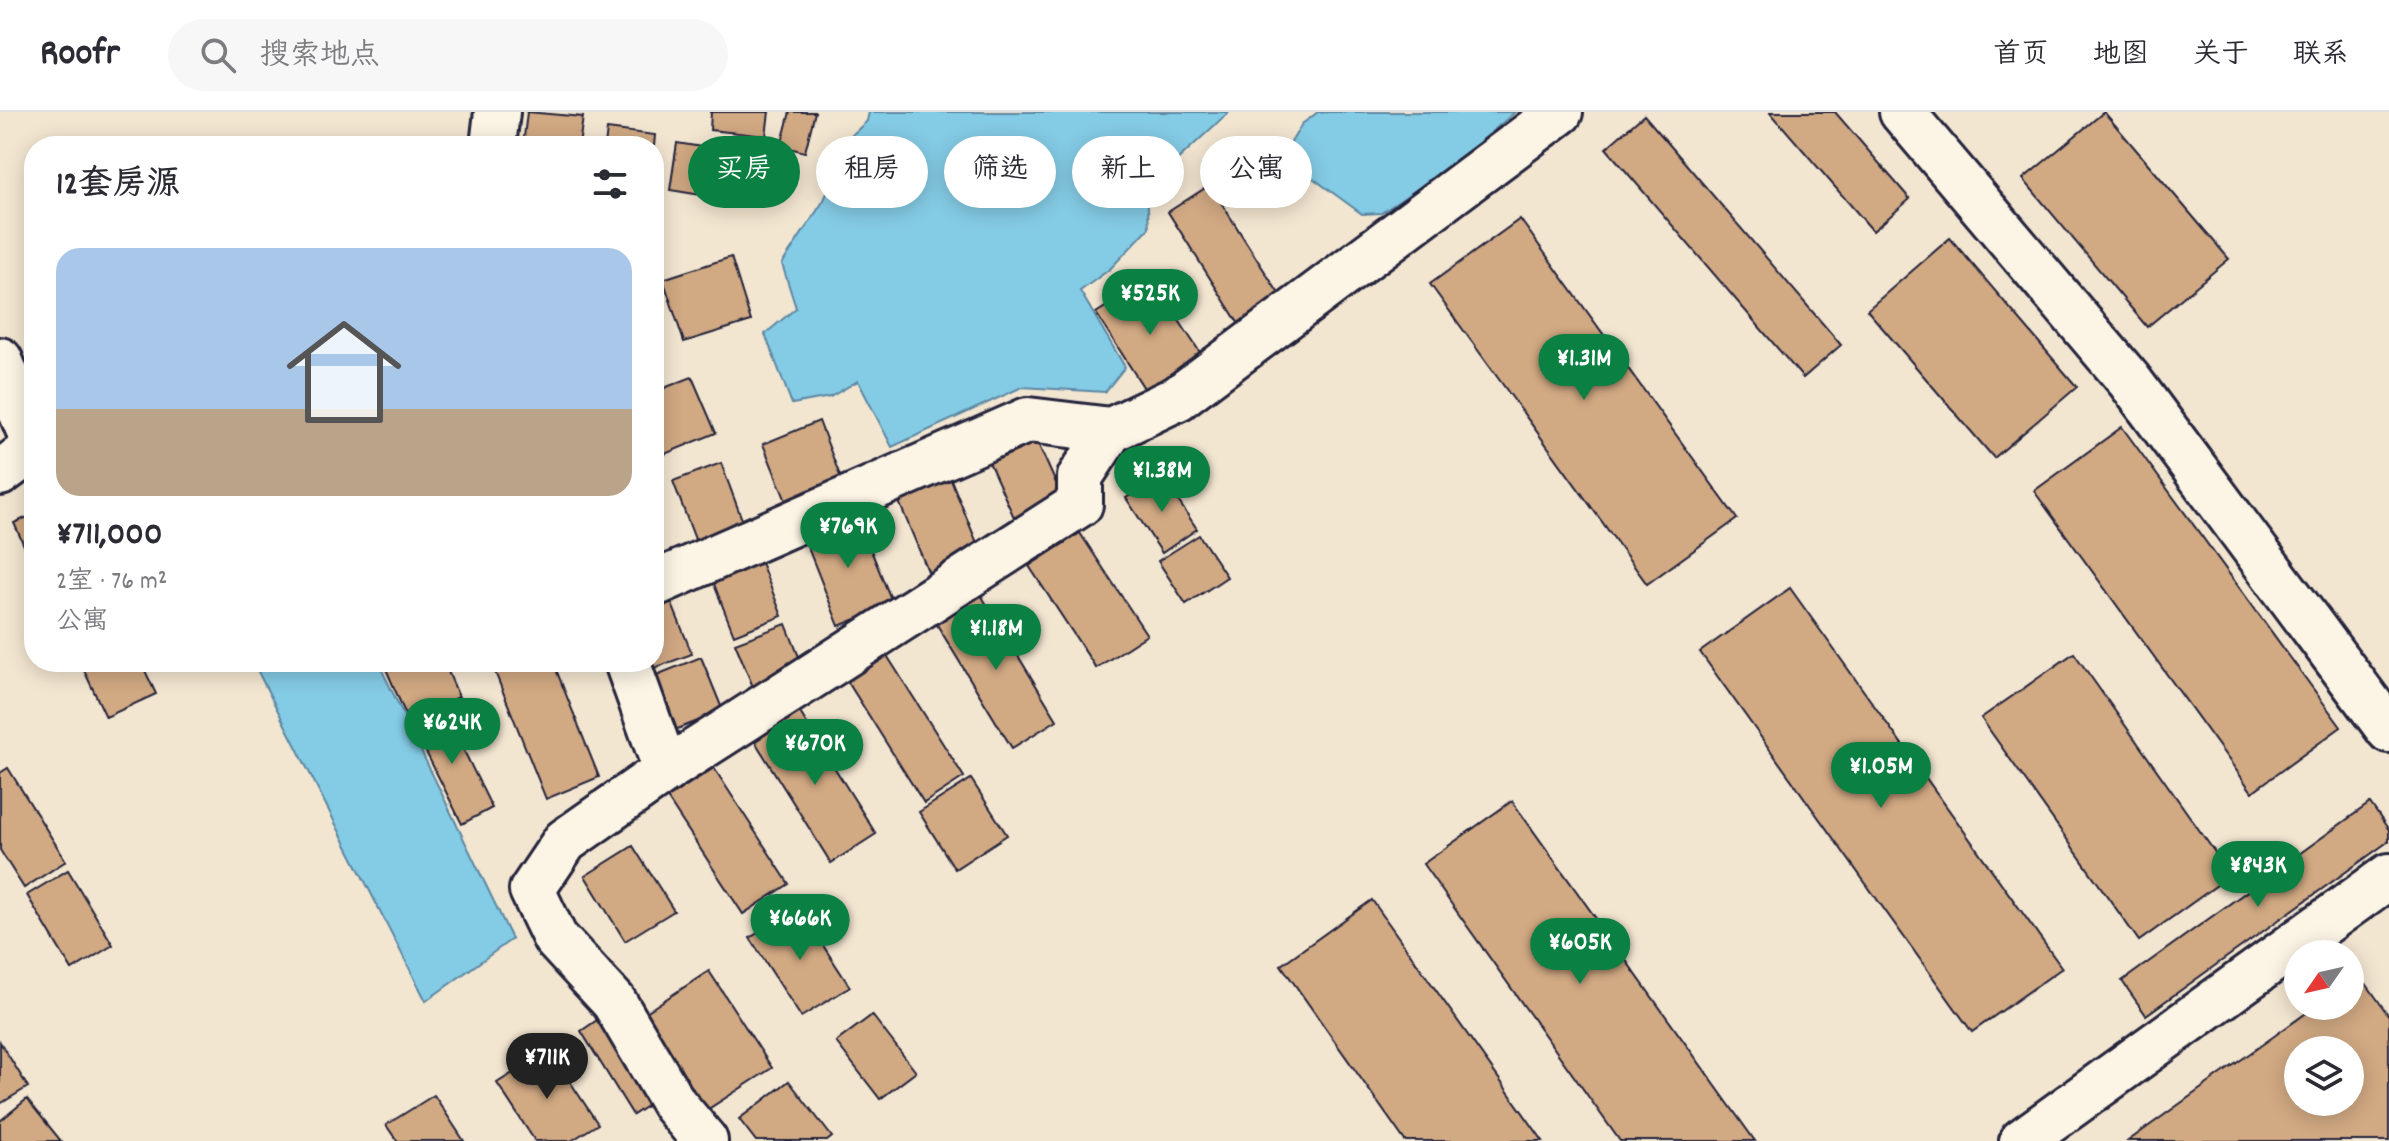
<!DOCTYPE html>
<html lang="zh">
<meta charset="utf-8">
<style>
:root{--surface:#fff;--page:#f7f7f7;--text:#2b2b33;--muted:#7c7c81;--line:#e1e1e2;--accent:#0b8043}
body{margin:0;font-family:Dekko,"LXGW WenKai TC",sans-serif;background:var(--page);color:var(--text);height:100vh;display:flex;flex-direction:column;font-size:30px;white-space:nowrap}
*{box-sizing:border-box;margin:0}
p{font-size:26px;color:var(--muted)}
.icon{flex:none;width:44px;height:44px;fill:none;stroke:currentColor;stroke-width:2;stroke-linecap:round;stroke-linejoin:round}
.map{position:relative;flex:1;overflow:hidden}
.side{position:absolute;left:24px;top:24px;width:640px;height:536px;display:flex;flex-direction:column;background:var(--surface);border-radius:32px;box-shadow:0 4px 20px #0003}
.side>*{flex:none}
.banner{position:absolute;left:688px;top:24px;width:760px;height:72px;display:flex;gap:16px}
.needle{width:52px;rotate:236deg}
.tools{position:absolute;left:2284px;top:828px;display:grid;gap:16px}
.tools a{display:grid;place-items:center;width:80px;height:80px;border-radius:50%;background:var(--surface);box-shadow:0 4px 20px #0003;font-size:40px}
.price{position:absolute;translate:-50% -68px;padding:0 18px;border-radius:28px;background:var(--accent);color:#fff;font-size:26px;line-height:52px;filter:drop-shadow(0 2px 4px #0008)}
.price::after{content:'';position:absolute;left:50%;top:48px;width:24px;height:18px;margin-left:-12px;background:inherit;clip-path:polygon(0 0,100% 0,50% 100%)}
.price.current{background:#222;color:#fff}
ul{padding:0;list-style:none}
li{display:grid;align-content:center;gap:16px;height:424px;padding:0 32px}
li span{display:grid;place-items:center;height:248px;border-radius:24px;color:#555}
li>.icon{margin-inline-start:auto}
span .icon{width:144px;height:144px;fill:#fffc;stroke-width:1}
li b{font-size:34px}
h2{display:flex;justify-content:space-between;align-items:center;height:96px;padding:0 32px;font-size:34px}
.chip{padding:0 28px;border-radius:36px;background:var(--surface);box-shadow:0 4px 20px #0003;font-size:28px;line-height:72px}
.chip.current{background:var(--accent);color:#fff}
header{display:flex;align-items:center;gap:48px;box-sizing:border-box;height:112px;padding:0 40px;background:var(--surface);border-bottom:2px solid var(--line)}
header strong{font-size:38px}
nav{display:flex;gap:44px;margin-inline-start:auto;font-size:28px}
.search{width:560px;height:72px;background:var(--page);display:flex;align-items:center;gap:20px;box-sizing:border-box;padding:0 28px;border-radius:44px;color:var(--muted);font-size:30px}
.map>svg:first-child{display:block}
.water{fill:#84cbe5;stroke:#5d87a1;stroke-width:2}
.building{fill:#d1a983;stroke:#22223b;stroke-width:2;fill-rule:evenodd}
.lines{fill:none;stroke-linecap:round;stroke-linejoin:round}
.minor-casing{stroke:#22223b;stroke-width:50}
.minor{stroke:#fcf5e5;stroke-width:44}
</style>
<header>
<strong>Roofr</strong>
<div class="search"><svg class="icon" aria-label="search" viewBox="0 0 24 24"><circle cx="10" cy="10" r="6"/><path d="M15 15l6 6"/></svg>搜索地点</div>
<nav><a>首页</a><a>地图</a><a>关于</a><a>联系</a></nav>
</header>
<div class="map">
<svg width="2389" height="1029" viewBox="0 0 2389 1029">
<rect width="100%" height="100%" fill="#f3e6d1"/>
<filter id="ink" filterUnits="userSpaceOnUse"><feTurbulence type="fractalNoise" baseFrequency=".0125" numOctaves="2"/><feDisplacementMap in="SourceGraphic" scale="16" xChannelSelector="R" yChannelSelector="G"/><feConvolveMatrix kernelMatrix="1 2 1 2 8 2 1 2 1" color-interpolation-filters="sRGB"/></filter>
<g filter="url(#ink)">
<!-- water -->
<g class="water">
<path d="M869,0H1229L1147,76L1149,116L1110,157L1080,179L1125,255L1105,280L1022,275L892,335L858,269L830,285L792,292L765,222L796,196L782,152L824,88L852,23L867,9Z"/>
<path d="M1318,0H1515L1451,55L1381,101L1362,102L1299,56L1287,37L1302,12Z"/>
<path d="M253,550H378L512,827L426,889Z"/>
</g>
<!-- building -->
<g class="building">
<path d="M527,0L583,5L579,34H523Z"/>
<path d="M711,0H769L766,24L710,18Z"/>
<path d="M790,0H815L805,40L781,34Z"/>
<path d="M1770,0H1835L1910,87L1873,119Z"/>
<path d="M2104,0L2229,147L2147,215L2023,67Z"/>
<path d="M1644,3L1841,233L1803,266L1606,36Z"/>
<path d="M607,17L655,23L654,34H605Z"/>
<path d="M677,31L727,39L720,86L670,78Z"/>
<path d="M1210,73L1286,193L1244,220L1168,100Z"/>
<path d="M1520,107L1737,407L1647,472L1430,172Z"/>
<path d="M1950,126L2077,275L1994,346L1867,198Z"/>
<path d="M731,145L751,209L684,230L663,167Z"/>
<path d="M1151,166L1205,248L1149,284L1096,201Z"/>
<path d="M692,265L716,321L660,344L654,330V280Z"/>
<path d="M819,309L845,377L790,399L763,332Z"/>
<path d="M2122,315L2341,615L2252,680L2034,379Z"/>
<path d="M1036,327L1065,391L1017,412L988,348Z"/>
<path d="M721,351L747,421L699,438L673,369Z"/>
<path d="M949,363L982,443L930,464L897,385Z"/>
<path d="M1161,363L1197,417L1162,441L1126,386Z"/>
<path d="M34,402V456L14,411Z"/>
<path d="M856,402L893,492L839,514L803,423Z"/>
<path d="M1080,421L1147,523L1096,556L1029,454Z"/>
<path d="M1199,423L1227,465L1186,492L1158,449Z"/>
<path d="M758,443L782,504L734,523L710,462Z"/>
<path d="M1790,476L2062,856L1972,920L1700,540Z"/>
<path d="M668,482L692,542L649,558L645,550H654V487Z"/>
<path d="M981,483L1057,608L1012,636L936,511Z"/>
<path d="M786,512L803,555L753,575L735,531Z"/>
<path d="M2074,541L2231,763L2139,829L1981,606Z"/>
<path d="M886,542L964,665L924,691L846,567Z"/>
<path d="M701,545L723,599L665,622L644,568Z"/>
<path d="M80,550H141L156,582L106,605Z"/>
<path d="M383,550H444L459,585L408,608Z"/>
<path d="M491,550H553L599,665L546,687Z"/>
<path d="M443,596L492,696L462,712L412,612Z"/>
<path d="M799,599L876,722L831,751L754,628Z"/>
<path d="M8,656L66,749L24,776L0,738V661Z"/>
<path d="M714,656L789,772L743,802L667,686Z"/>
<path d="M971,667L1007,723L955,757L919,700Z"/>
<path d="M1512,689L1755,1029H1620L1423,752Z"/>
<path d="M2370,691L2389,718V729L2146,903L2122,869Z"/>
<path d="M633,734L674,799L625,829L585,764Z"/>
<path d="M68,758L113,833L72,858L27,783Z"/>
<path d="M1372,788L1543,1029H1405L1281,853Z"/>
<path d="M798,795L850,875L801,905L750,826Z"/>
<path d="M709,859L772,956L702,1001L640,904Z"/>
<path d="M2360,863L2389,904V1029H2128L2316,894H2350V870ZM2298,938H2350V990H2298Z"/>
<path d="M606,902L659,986L633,1003L581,919Z"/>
<path d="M872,903L916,960L880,987L836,930Z"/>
<path d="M0,930L28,975L0,992Z"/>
<path d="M549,938L598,1012L571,1029H535L497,971Z"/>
<path d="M789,969L832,1025L827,1029H756L739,1007Z"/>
<path d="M434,983L464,1029H397L386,1013Z"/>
<path d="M27,987L61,1029H0V1009Z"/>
</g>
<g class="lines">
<!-- minor casing -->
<g class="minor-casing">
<g id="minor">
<path d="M1902,0L2129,268L2389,618"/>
<path d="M493,34L497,0"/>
<path d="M0,248L34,331"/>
<path d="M0,361L34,336"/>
<path d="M654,472L1028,308L1111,318L1178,286L1560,0"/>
<path d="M627,550L666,658"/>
<path d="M705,1029L674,992L614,890L555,826L532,778L565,729L666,658L1080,392V365L1111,318"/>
<path d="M2022,1029L2389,764"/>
</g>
</g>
<!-- minor -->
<use href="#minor" class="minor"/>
</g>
</g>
</svg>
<div class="tools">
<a><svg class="needle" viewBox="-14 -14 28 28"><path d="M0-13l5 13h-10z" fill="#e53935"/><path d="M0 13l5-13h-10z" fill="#7c7c81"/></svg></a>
<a><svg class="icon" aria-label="layers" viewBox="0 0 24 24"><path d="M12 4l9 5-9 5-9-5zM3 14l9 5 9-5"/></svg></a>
</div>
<b class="price" style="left:1150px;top:225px">¥525K</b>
<b class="price" style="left:1584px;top:290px">¥1.31M</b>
<b class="price" style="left:1162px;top:402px">¥1.38M</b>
<b class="price" style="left:848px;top:458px">¥769K</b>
<b class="price" style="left:996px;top:560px">¥1.18M</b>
<b class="price" style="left:452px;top:654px">¥624K</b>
<b class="price" style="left:815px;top:675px">¥670K</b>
<b class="price" style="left:1881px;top:698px">¥1.05M</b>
<b class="price" style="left:2258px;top:797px">¥843K</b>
<b class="price" style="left:800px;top:850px">¥666K</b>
<b class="price" style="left:1580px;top:874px">¥605K</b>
<b class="price current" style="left:547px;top:989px">¥711K</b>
<div class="banner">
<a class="chip current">买房</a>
<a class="chip">租房</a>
<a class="chip">筛选</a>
<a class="chip">新上</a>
<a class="chip">公寓</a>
</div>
<section class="side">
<h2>12套房源<svg class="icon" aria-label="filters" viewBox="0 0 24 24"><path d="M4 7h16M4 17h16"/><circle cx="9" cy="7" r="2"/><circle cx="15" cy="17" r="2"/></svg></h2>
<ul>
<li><span style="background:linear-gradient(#a9c7e8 65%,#b9a48a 0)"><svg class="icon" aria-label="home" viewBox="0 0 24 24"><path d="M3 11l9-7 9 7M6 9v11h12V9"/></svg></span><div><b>¥711,000</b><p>2室 · 76 m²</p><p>公寓</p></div></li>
</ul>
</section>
</div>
